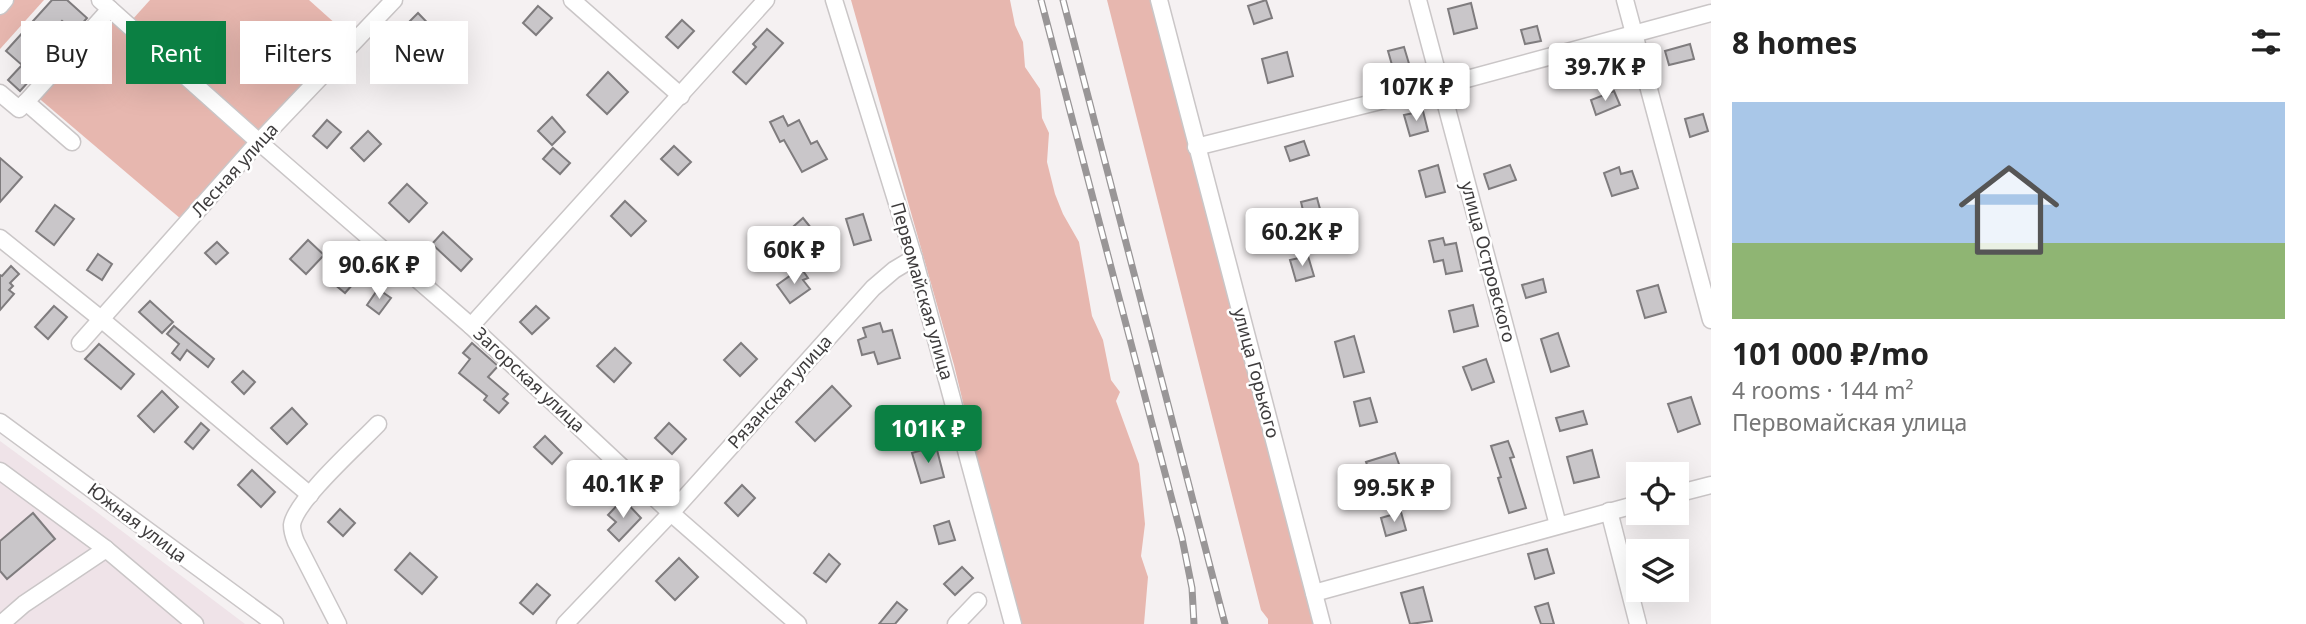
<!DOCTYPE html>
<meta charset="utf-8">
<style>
:root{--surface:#fff;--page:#f2f2f2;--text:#222;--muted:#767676;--line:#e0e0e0;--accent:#0b8043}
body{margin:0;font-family:"Noto Sans",sans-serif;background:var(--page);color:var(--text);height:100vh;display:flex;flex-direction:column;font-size:26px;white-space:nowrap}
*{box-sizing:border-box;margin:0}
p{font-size:23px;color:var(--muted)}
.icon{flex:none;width:38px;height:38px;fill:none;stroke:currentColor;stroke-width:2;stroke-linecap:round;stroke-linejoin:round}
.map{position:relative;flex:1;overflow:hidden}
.sheet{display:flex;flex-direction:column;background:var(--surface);width:595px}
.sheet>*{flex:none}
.top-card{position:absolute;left:21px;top:21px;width:665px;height:63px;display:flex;gap:14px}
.tools{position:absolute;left:1626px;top:462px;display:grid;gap:14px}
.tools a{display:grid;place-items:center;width:63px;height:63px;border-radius:0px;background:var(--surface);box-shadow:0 7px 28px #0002;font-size:35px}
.price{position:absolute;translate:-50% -60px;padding:0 16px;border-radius:7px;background:#fff;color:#222;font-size:23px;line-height:46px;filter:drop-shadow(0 2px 4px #0008)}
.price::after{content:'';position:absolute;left:50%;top:42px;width:21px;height:16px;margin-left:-10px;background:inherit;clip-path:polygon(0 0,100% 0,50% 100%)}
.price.on{background:var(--accent);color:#fff}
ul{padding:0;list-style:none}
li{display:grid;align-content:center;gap:14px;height:371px;padding:0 21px}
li+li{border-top:2px solid var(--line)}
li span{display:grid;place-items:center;height:217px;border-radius:0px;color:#555}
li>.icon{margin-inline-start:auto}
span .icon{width:126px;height:126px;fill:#fffc;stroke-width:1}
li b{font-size:30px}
h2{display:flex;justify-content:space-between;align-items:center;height:84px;padding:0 21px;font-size:30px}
.chip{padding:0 24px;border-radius:0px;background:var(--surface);box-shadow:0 7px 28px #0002;font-size:24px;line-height:63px}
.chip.on{background:var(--accent);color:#fff}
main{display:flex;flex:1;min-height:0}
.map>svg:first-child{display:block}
.built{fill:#efe3e8}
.forest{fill:#e7b7af}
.building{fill:#c9c6c9;stroke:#7f7c7e;stroke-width:2}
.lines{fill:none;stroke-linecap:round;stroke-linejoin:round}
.minor-casing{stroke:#cac6c7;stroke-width:19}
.minor{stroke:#fff;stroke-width:16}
.rail-casing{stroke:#999697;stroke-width:7}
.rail{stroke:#fff;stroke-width:4.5;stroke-dasharray:13;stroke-linecap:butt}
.labels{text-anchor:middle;stroke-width:5;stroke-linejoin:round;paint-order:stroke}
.street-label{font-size:18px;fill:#3e3c3d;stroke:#fff}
</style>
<main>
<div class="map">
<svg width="1711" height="624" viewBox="0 0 1711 624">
<rect width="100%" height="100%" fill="#f5f1f2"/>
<!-- built -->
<path class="built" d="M0,441L94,510L245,624H0Z"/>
<!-- forest -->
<g class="forest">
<path d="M10,0H44L0,49V11Z"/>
<path d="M150,0H309L347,34L256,134L132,20Z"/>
<path d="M851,0H1010L1015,25L1023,42L1025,67L1040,89L1042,118L1049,133L1047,162L1055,194L1063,214L1079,242L1092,316L1103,340L1111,380L1120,392L1116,401L1139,464L1145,524L1141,556L1148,577L1144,624H1021L1007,585L954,365Z"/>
<path d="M1107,0H1153L1315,624H1268V619L1261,610Z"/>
<path d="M107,16L251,144L181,219L35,95Z"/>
</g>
<!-- building -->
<g class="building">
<path d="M52,0H67L87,18L75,32L62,21L37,48L49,59L20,91L8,80L22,65L6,51Z"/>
<path d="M1266,0L1272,18L1254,24L1248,6Z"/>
<path d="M1471,3L1477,28L1454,34L1448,9Z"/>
<path d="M538,6L552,18L536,35L523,23Z"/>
<path d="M418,13L442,38L425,54L401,30Z"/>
<path d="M682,20L694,31L678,48L666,37Z"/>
<path d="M1537,26L1541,41L1525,44L1521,30Z"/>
<path d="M767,29L783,43L746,84L733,72L756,47L753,44Z"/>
<path d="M1690,44L1694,59L1669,65L1665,51Z"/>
<path d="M1404,47L1410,67L1394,72L1388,51Z"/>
<path d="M1287,52L1293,76L1268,83L1262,59Z"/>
<path d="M608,72L628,92L607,114L587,95Z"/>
<path d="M1614,91L1620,105L1596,115L1591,100Z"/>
<path d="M1423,111L1428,131L1410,136L1404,115Z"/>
<path d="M1703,114L1708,131L1690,137L1685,119Z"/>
<path d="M783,116L788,126L799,120L811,144L817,141L827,159L802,172L784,140L780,142L770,122Z"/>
<path d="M552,117L565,132L552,145L538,131Z"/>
<path d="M327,120L341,132L327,148L313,136Z"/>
<path d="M368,131L381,144L364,161L351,148Z"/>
<path d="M1304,141L1309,155L1290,161L1285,147Z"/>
<path d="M674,146L691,162L678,175L661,159Z"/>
<path d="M553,148L570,163L560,174L543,159Z"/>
<path d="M0,158L22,177L0,202Z"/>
<path d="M1438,165L1445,192L1426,197L1419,171Z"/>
<path d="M1510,165L1516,180L1489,189L1484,174Z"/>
<path d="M1619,167L1621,174L1632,171L1638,188L1612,196L1604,173Z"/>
<path d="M407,184L427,203L409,222L389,203Z"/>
<path d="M1317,198L1326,231L1309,235L1301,202Z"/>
<path d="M625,201L646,221L631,236L611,216Z"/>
<path d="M55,205L74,219L54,245L36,231Z"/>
<path d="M863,214L871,240L854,245L846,219Z"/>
<path d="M803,218L816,234L799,248L786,233Z"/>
<path d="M443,232L472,259L461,271L432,244Z"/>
<path d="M1443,238L1445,245L1456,243L1462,271L1446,274L1443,260L1434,262L1429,241Z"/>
<path d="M308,240L324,255L306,274L290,259Z"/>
<path d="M217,242L228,253L216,264L205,253Z"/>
<path d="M98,254L112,264L102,280L87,270Z"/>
<path d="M1308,256L1314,276L1296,281L1290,260Z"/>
<path d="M11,266L19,274L10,283L13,286L9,290L14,294L0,310V275L2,276Z"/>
<path d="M350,266L361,275L345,293L334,284Z"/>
<path d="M801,268L808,278L803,280L810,289L790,303L777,285Z"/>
<path d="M1543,279L1546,292L1526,298L1522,285Z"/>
<path d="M1658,285L1666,312L1645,318L1637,291Z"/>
<path d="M378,289L391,298L379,314L367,305Z"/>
<path d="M150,301L173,322L162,333L139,312Z"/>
<path d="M1473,305L1478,326L1454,332L1449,311Z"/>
<path d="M54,306L67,317L48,339L35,327Z"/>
<path d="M536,306L549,318L532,334L520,322Z"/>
<path d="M880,323L883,332L892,330L900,358L878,364L874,352L862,355L858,340L866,337L863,328Z"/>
<path d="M174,326L214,359L208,367L187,350L180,360L172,353L179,344L167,334Z"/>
<path d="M1558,333L1569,366L1551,372L1541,339Z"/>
<path d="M1354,336L1364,372L1344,377L1335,342Z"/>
<path d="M472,343L498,366L488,377L508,394L503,399L508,403L499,413L484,400L487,396L459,373L470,359L463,353Z"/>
<path d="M741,343L757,359L740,376L724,360Z"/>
<path d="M99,344L134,374L121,389L85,359Z"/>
<path d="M615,348L631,363L614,382L597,366Z"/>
<path d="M1486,359L1494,382L1472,390L1463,367Z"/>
<path d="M243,371L255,382L244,394L232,382Z"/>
<path d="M832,386L851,406L815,441L796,422Z"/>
<path d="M162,391L178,407L154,432L138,416Z"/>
<path d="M1691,397L1700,424L1678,432L1668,404Z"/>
<path d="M1370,398L1377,422L1360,426L1354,402Z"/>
<path d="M292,408L307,424L287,444L271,428Z"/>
<path d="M1583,411L1587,424L1560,431L1556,418Z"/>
<path d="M201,423L209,430L193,449L185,442Z"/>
<path d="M669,423L686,439L672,454L655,438Z"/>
<path d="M545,436L562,453L552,464L534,447Z"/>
<path d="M1508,441L1514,457L1510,458L1526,508L1509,513L1498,478L1501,477L1491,446Z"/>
<path d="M936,446L944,477L921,483L912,453Z"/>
<path d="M1592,450L1599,477L1574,483L1567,457Z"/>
<path d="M1395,453L1400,467L1371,476L1366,462Z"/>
<path d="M252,470L275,492L261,507L238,485Z"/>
<path d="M742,485L755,498L738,516L725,503Z"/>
<path d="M623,499L641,518L619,541L608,530L616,522L608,515Z"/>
<path d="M340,509L355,523L343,536L328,522Z"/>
<path d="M1401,512L1406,530L1386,536L1381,518Z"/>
<path d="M33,513L55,539L7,579L0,571V541Z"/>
<path d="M949,521L955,540L939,544L934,526Z"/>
<path d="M1547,549L1554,573L1535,579L1528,554Z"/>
<path d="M410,553L437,577L422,594L395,570Z"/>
<path d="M829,554L840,564L826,582L814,573Z"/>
<path d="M679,558L698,577L675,600L656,581Z"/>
<path d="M962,567L973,578L955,595L944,584Z"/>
<path d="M537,584L550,595L533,614L520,603Z"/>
<path d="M1423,587L1432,621L1410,624L1401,593Z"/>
<path d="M897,602L907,610L895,624H879Z"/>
<path d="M1548,603L1554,624H1541L1535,607Z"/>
</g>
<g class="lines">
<!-- minor casing -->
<g class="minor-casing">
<g id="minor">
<path d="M100,0L259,142L471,326L671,513L798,624"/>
<path d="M572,0L681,96"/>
<path d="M834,0L914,258L1013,624"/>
<path d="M1159,0L1322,624"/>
<path d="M1418,0L1558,525"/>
<path d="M1625,0L1711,320"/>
<path d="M0,6L5,0"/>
<path d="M0,93L19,109L26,102L72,142"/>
<path d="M26,102L110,9"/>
<path d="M1196,147L1441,86L1711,13"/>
<path d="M0,238L101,319L310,495"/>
<path d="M471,326L766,0"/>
<path d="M80,343L254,147L394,0"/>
<path d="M0,422L275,624"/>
<path d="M0,471L106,549"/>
<path d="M1676,494L1711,485"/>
<path d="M1609,511L1638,624"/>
<path d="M1314,593L1638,504"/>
<path d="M1,624L24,604L106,549L195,624"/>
<path d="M338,624L296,542C294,537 292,530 292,525C295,501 359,444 378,424"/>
<path d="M565,624L671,513L873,288L894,270L914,258"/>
<path d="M956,624L978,601"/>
</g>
</g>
<!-- minor -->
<use href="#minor" class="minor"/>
<!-- rail casing -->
<g class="rail-casing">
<g id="rail">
<path d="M1041,0L1182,538L1192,588L1194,624"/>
<path d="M1063,0L1225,624"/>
</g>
</g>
<!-- rail -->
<use href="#rail" class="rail"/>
</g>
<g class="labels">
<!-- street labels -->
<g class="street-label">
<text transform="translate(235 170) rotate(-48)" y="6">Лесная улица</text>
<text transform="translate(1488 262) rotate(75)" y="6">улица Островского</text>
<text transform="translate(922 291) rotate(74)" y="6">Первомайская улица</text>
<text transform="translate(1256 373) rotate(75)" y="6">улица Горького</text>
<text transform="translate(529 380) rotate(43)" y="6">Загорская улица</text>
<text transform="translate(780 392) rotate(-48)" y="6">Рязанская улица</text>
<text transform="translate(137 523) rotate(37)" y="6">Южная улица</text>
</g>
</g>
</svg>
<div class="tools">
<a><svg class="icon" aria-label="locate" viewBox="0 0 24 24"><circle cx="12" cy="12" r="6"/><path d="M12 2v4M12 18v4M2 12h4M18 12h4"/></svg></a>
<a><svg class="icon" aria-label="layers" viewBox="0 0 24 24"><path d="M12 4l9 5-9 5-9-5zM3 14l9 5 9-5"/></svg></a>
</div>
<b class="price" style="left:1605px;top:103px">39.7K ₽</b>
<b class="price" style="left:1416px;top:123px">107K ₽</b>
<b class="price" style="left:1302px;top:268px">60.2K ₽</b>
<b class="price" style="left:794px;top:286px">60K ₽</b>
<b class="price" style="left:379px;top:301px">90.6K ₽</b>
<b class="price on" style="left:928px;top:465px">101K ₽</b>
<b class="price" style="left:623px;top:520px">40.1K ₽</b>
<b class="price" style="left:1394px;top:524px">99.5K ₽</b>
<div class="top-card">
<a class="chip">Buy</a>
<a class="chip on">Rent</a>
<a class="chip">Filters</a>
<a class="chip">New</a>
</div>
</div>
<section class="sheet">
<h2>8 homes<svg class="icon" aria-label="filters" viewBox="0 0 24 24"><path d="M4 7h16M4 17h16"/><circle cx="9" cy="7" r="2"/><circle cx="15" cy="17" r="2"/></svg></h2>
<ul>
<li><span style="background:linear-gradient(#a9c7e8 65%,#8fb573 0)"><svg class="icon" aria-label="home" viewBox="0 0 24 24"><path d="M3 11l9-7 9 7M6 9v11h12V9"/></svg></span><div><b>101 000 ₽/mo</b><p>4 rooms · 144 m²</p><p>Первомайская улица</p></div></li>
</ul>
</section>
</main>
